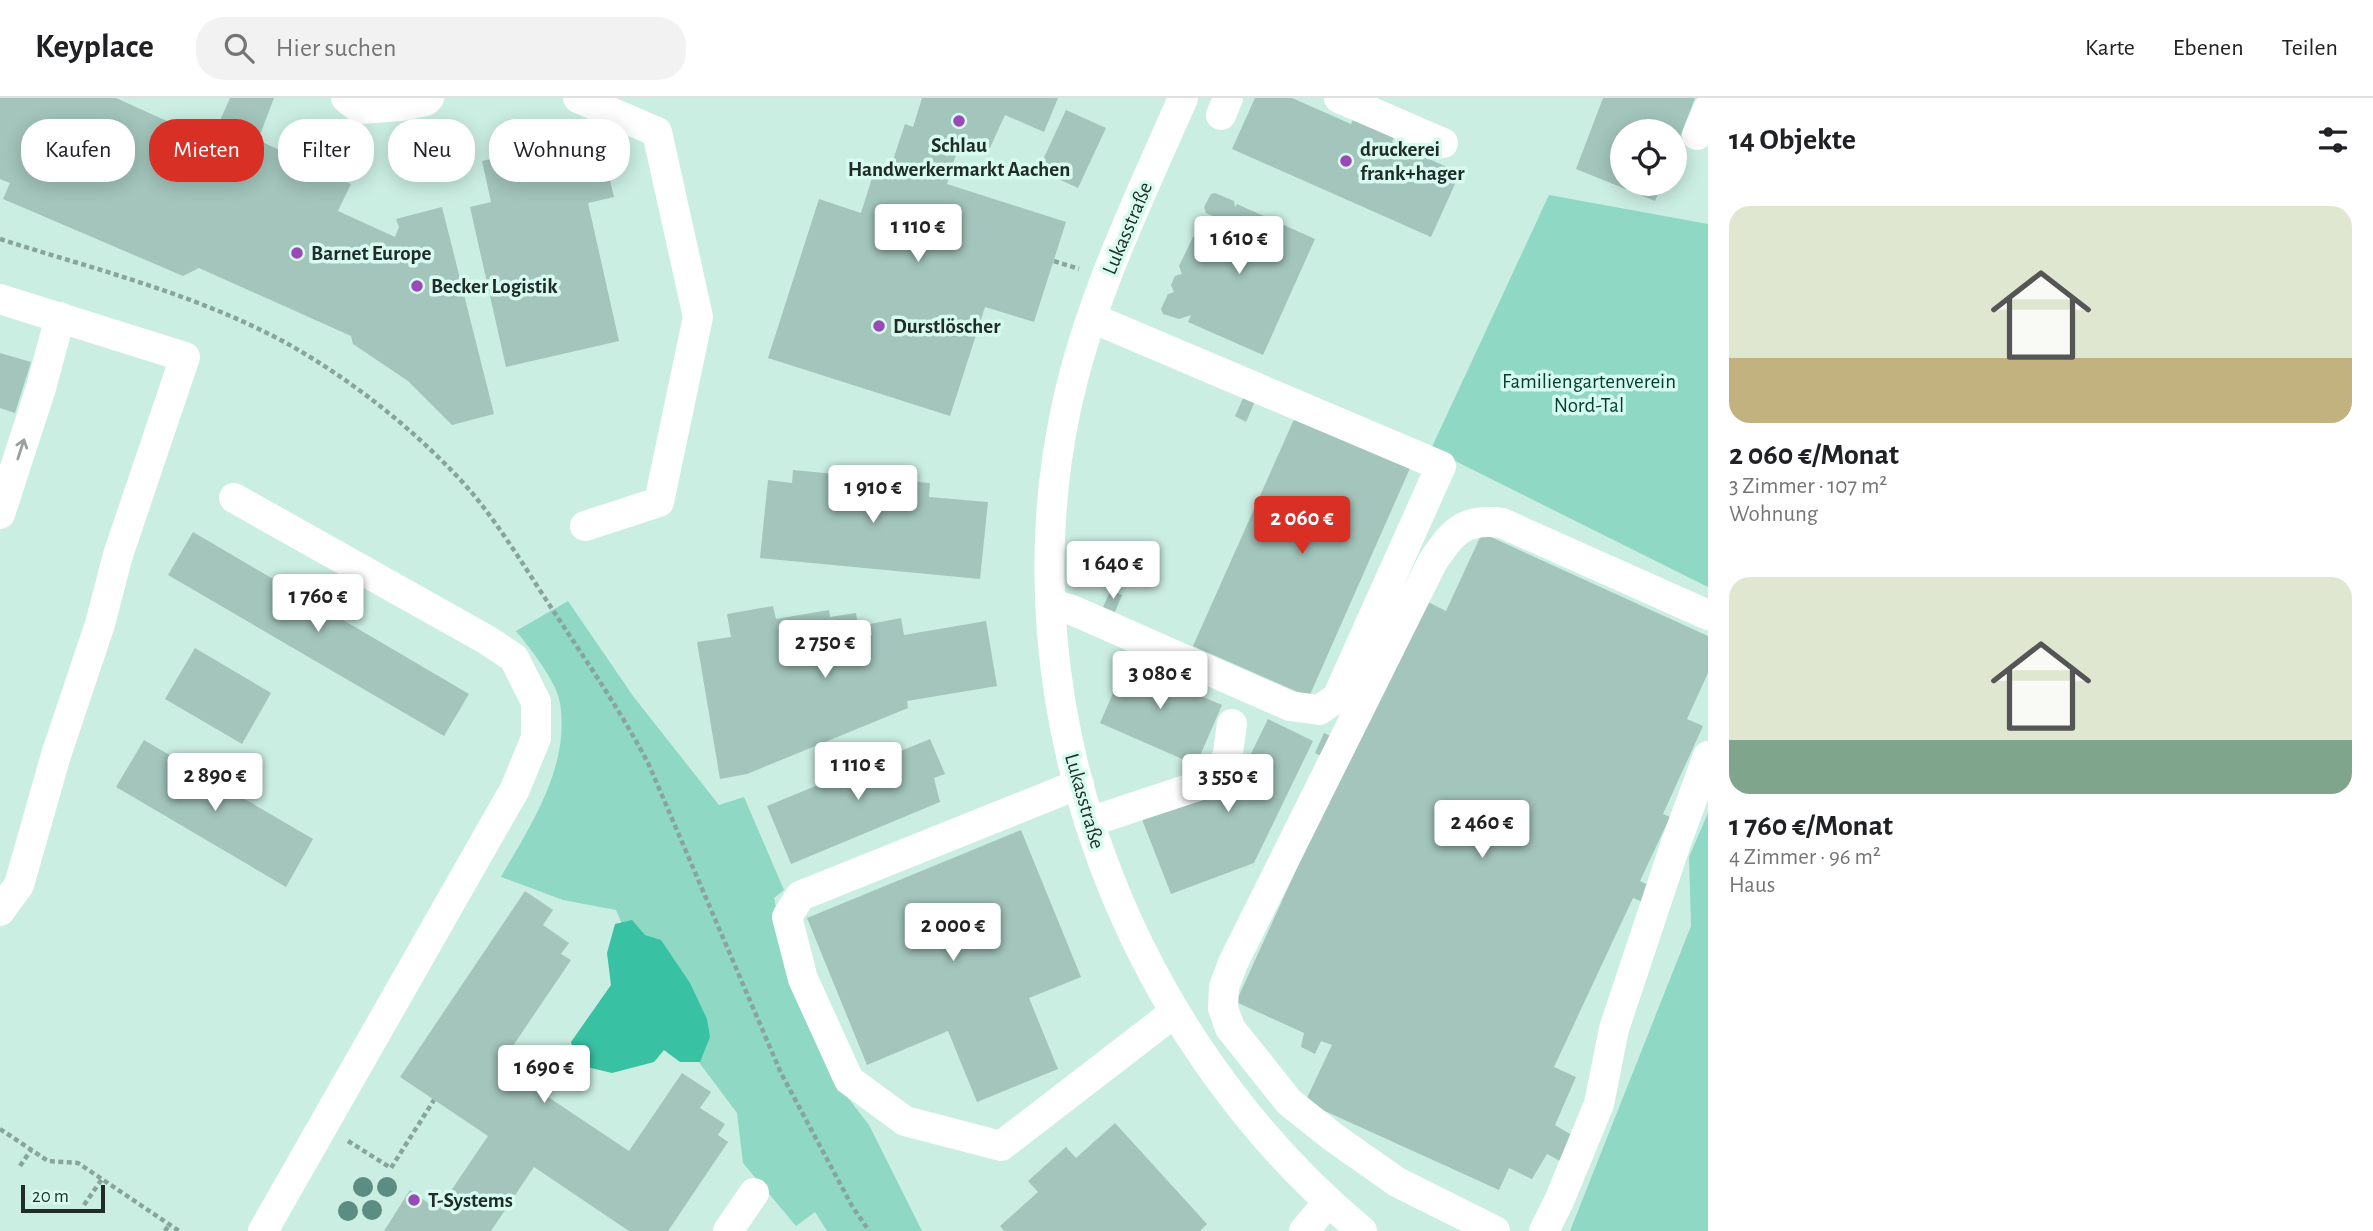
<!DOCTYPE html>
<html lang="de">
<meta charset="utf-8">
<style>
:root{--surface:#fff;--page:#f2f2f2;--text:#202124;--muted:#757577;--line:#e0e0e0;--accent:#d93025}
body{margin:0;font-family:"Alegreya Sans",sans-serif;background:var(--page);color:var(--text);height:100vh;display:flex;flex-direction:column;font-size:26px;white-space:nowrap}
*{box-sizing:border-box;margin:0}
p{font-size:23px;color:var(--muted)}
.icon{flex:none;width:38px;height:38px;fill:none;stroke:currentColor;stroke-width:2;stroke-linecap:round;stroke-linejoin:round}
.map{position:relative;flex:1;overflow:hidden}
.sheet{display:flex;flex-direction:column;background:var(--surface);width:665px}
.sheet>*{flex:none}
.top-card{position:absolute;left:21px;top:21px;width:665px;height:63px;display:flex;gap:14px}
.buttons{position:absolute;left:1610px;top:21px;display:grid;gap:14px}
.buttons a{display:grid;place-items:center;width:77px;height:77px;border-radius:50%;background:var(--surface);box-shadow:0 4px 18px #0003;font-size:35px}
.scale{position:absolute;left:21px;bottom:18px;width:84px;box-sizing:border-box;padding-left:7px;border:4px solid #1f2c28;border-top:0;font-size:19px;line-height:24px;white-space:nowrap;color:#1f2c28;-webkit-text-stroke:5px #d8fbf0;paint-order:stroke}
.price{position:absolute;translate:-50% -60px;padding:0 16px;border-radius:7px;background:#fff;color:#222;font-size:23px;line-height:46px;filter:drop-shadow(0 2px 4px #0008)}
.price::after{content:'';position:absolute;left:50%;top:42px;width:21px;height:16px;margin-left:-10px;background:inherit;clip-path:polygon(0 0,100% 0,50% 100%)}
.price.current{background:var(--accent);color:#fff}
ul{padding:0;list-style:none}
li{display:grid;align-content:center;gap:14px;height:371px;padding:0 21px}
li span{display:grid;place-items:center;height:217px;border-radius:21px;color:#555}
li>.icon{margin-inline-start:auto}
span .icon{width:126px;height:126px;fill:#fffc;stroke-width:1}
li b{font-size:30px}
h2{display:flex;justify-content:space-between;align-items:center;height:84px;padding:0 21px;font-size:30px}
.tag{padding:0 24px;border-radius:28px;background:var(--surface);box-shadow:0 4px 18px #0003;font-size:24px;line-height:63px}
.tag.current{background:var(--accent);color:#fff}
header{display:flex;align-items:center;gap:42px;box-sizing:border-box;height:98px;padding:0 35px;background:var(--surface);border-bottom:2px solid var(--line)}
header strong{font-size:33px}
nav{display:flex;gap:38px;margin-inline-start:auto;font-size:24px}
.search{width:490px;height:63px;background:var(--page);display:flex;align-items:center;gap:18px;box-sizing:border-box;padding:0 24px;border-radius:28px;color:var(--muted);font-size:26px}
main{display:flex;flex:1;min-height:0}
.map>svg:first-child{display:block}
.green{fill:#8fd8c3}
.water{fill:#38c1a3}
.building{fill:#a3c5bb}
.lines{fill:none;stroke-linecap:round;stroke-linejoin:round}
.path{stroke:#89a49b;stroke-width:4.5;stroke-dasharray:5 3.5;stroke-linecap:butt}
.minor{stroke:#fff;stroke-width:30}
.tree{fill:#5b8d82}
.oneway{stroke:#9aa09e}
.poi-dot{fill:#9b49b7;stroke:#d8fbf0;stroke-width:2.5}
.labels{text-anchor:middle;stroke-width:7;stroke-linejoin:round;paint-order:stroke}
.poi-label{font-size:21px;font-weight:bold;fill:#1f2c28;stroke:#d8fbf0;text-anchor:start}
.street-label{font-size:21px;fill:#1f2c28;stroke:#d8fbf0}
.park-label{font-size:21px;fill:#003e32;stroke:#d8fbf0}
</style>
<header>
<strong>Keyplace</strong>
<div class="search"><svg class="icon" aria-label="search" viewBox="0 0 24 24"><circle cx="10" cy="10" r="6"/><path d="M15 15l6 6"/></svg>Hier suchen</div>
<nav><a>Karte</a><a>Ebenen</a><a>Teilen</a></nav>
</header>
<main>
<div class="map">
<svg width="1708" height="1133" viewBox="0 0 1708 1133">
<rect width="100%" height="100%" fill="#cbeee3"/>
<!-- green -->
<g class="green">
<path d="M1549,97L1708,126V489L1431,351Z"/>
<path d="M568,503L633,598L719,707L744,699L784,792L774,800L783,841L842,992L869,1027L922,1133H827L815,1114L796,1128L743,1065L737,1015L656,907L616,812L563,802L501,779C531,726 570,670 560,605C557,584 530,550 516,533Z"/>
<path d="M1708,715V1133H1570L1691,828L1689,759Z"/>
</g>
<!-- water -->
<path class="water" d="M632,822L645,837L661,842L690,885L707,921L710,939L700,964H680L664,952L654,964L612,975L583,968L575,958L571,944L611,887L607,855L615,826Z"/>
<!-- building -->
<g class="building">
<path d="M0,0H116L211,43L230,0H274L258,42L351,86L338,113L395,139L399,129L396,121L442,109L494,316L452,327L408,283L353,246L351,238L199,170L183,178L3,101L10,85L0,81Z"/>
<path d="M922,0H1058L1044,34L1005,17L989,52L960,43L947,86L1066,124L1034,224L985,209L950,318L768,260L819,101L861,115L877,64L891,68L905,26L913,29Z"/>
<path d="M1255,0H1292L1351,26L1356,15L1397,33L1392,44L1460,75L1431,139L1232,51Z"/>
<path d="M1603,0H1695L1675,52V33H1622V86H1662L1655,103L1576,71Z"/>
<path d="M1066,12L1106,30L1078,90L1054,79L1058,71L1042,64Z"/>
<path d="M599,36L614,99L588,105L619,243L506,269L470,109L491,104L482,63Z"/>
<path d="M1215,95L1234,103L1235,109L1237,106L1315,141L1263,257L1188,224L1191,217L1179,221L1163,216L1161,211L1168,196L1174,194L1171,187L1175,178L1182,176L1179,168L1193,139L1197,138L1219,148L1228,125L1206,115L1204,109L1211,96Z"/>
<path d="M0,255L31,264L15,315L0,310Z"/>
<path d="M1245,296L1256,301L1246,324L1235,318Z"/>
<path d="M1296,317L1411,368L1309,599L1193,548Z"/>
<path d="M793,372L930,385L929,399L988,404L980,481L760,460L768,382L792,385Z"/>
<path d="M193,434L469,596L444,638L168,477Z"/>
<path d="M1482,435L1708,538V575L1687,621L1703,628L1663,716L1670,719L1640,783L1652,789L1645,805L1633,800L1554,969L1576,979L1555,1027L1575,1039L1560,1063L1547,1056L1532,1081L1509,1070L1499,1092L1305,1004L1332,947L1321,943L1315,956L1301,949L1304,935L1236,904L1420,500L1446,513Z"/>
<path d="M1111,492L1122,497L1115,514L1103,509Z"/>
<path d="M773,508L776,521L829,512L830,519L856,515L860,539L872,537L870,526L901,520L904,537L986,523L997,588L907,603L908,610L747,676L720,681L697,544L731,539L727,516Z"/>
<path d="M195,550L271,595L242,646L165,601Z"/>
<path d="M1132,552L1166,567L1160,581L1222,607L1196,667L1100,625Z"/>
<path d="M1268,621L1313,643L1254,765L1171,796L1141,719L1238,682Z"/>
<path d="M1324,635L1335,640L1326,660L1315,655Z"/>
<path d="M930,641L945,676L934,680L940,704L791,766L767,708Z"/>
<path d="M144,642L313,741L286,789L116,689Z"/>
<path d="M1021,732L1081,879L1029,900L1058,971L977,1004L948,933L867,967L807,820Z"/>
<path d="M525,793L553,812L543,827L569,845L561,856L571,862L500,967L629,1053L682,975L711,994L700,1010L725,1026L718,1037L728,1044L668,1133H629L534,1069L491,1133H384L410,1092L438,1112L488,1038L400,979Z"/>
<path d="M1115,1025L1207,1126L1200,1133H1004L1000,1128L1038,1094L1028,1083L1066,1049L1076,1060Z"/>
</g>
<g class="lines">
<!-- path -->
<g class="path">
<path d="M0,141C97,172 199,197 288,246C354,283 424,339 473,396C505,435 532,481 560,523C591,570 623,617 649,667L781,975L852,1108L869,1133"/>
<path d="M1054,163L1079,171"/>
<path d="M0,1031L48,1063L78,1065L179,1133"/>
<path d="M348,1043L391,1070L434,1002"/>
<path d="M20,1068L31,1052"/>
<path d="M84,1107L102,1081"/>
<path d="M165,1133L169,1127"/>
</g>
<!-- minor -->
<g class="minor">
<path d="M346,0L360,11L401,8L426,3L429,0"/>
<path d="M578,0L657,34L698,219L659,404L585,428"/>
<path d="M1183,0C1139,101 1089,202 1066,311C1002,612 1128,938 1362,1133"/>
<path d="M1339,0L1443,45"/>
<path d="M1221,17L1228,0"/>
<path d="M1697,37L1708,11"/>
<path d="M0,201L185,259L118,457L100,526L56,657L19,787L0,813"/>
<path d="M234,400L487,542L514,560L536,604V640L515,691L263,1133"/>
<path d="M0,416L41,290L60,219"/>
<path d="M1051,506L1072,512L1290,608L1319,612L1337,600L1441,368L1092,220"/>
<path d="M1079,686L800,798L787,819L803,881L849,982L905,1023L1001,1048L1175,914"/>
<path d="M1089,724L1204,686L1227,661L1232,626"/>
<path d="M728,1133L754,1095"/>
<path d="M1304,1133L1328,1104"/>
<path d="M1495,1133L1397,1084L1333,1039L1289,1004L1230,930L1223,910L1224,889L1233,865L1433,463C1453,434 1463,420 1502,425L1708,517"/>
<path d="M1544,1133L1559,1103L1599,1006L1614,931L1676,745L1708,658"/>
</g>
</g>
<!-- trees -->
<g class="tree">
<circle cx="363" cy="1089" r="10"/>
<circle cx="387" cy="1089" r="10"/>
<circle cx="372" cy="1112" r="10"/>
<circle cx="348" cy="1113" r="10"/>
</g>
<!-- one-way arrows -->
<defs><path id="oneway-shaft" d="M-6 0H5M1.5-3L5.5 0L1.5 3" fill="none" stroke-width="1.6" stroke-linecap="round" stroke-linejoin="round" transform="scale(1.75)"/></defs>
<use class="oneway" href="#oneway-shaft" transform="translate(21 351) rotate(-72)"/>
<!-- markers -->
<g class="poi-dot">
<circle cx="959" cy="23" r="7"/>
<circle cx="1346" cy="63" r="7"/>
<circle cx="297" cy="155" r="7"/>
<circle cx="417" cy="188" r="7"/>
<circle cx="879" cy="228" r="7"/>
<circle cx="414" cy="1102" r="7"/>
</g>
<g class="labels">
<!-- poi labels -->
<g class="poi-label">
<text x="959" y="54" text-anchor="middle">Schlau<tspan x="959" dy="24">Handwerkermarkt Aachen</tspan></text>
<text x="1360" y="58">druckerei<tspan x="1360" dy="24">frank+hager</tspan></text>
<text x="311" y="162">Barnet Europe</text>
<text x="431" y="195">Becker Logistik</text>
<text x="893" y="235">Durstlöscher</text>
<text x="428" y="1109">T-Systems</text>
</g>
<!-- street labels -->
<g class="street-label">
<text transform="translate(1127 130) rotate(-67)" y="7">Lukasstraße</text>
<text transform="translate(1085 703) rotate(74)" y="7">Lukasstraße</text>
</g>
<!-- park labels -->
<g class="park-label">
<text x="1589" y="290">Familiengartenverein<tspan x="1589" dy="24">Nord-Tal</tspan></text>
</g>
</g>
</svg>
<div class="buttons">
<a><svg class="icon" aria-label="locate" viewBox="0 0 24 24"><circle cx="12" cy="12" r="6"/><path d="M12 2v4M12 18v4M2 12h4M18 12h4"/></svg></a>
</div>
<div class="scale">20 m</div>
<b class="price" style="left:918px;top:166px">1 110 €</b>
<b class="price" style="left:1239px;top:178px">1 610 €</b>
<b class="price" style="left:873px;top:427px">1 910 €</b>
<b class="price current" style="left:1302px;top:458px">2 060 €</b>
<b class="price" style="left:1113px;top:503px">1 640 €</b>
<b class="price" style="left:318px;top:536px">1 760 €</b>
<b class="price" style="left:825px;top:582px">2 750 €</b>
<b class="price" style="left:1160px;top:613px">3 080 €</b>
<b class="price" style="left:858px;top:704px">1 110 €</b>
<b class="price" style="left:215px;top:715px">2 890 €</b>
<b class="price" style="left:1228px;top:716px">3 550 €</b>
<b class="price" style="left:1482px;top:762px">2 460 €</b>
<b class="price" style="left:953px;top:865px">2 000 €</b>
<b class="price" style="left:544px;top:1007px">1 690 €</b>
<div class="top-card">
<a class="tag">Kaufen</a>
<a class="tag current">Mieten</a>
<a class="tag">Filter</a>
<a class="tag">Neu</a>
<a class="tag">Wohnung</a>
</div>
</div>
<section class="sheet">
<h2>14 Objekte<svg class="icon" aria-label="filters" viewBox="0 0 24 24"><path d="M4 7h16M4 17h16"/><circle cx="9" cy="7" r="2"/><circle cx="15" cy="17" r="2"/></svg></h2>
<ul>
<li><span style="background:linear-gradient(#dfe7d0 70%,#c2b280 0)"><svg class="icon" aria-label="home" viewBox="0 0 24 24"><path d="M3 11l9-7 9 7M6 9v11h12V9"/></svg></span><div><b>2 060 €/Monat</b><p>3 Zimmer · 107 m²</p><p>Wohnung</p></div></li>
<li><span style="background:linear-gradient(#dfe7d0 75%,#7fa58c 0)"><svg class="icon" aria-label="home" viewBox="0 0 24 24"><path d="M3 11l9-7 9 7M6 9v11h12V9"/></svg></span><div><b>1 760 €/Monat</b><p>4 Zimmer · 96 m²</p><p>Haus</p></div></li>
</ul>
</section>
</main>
